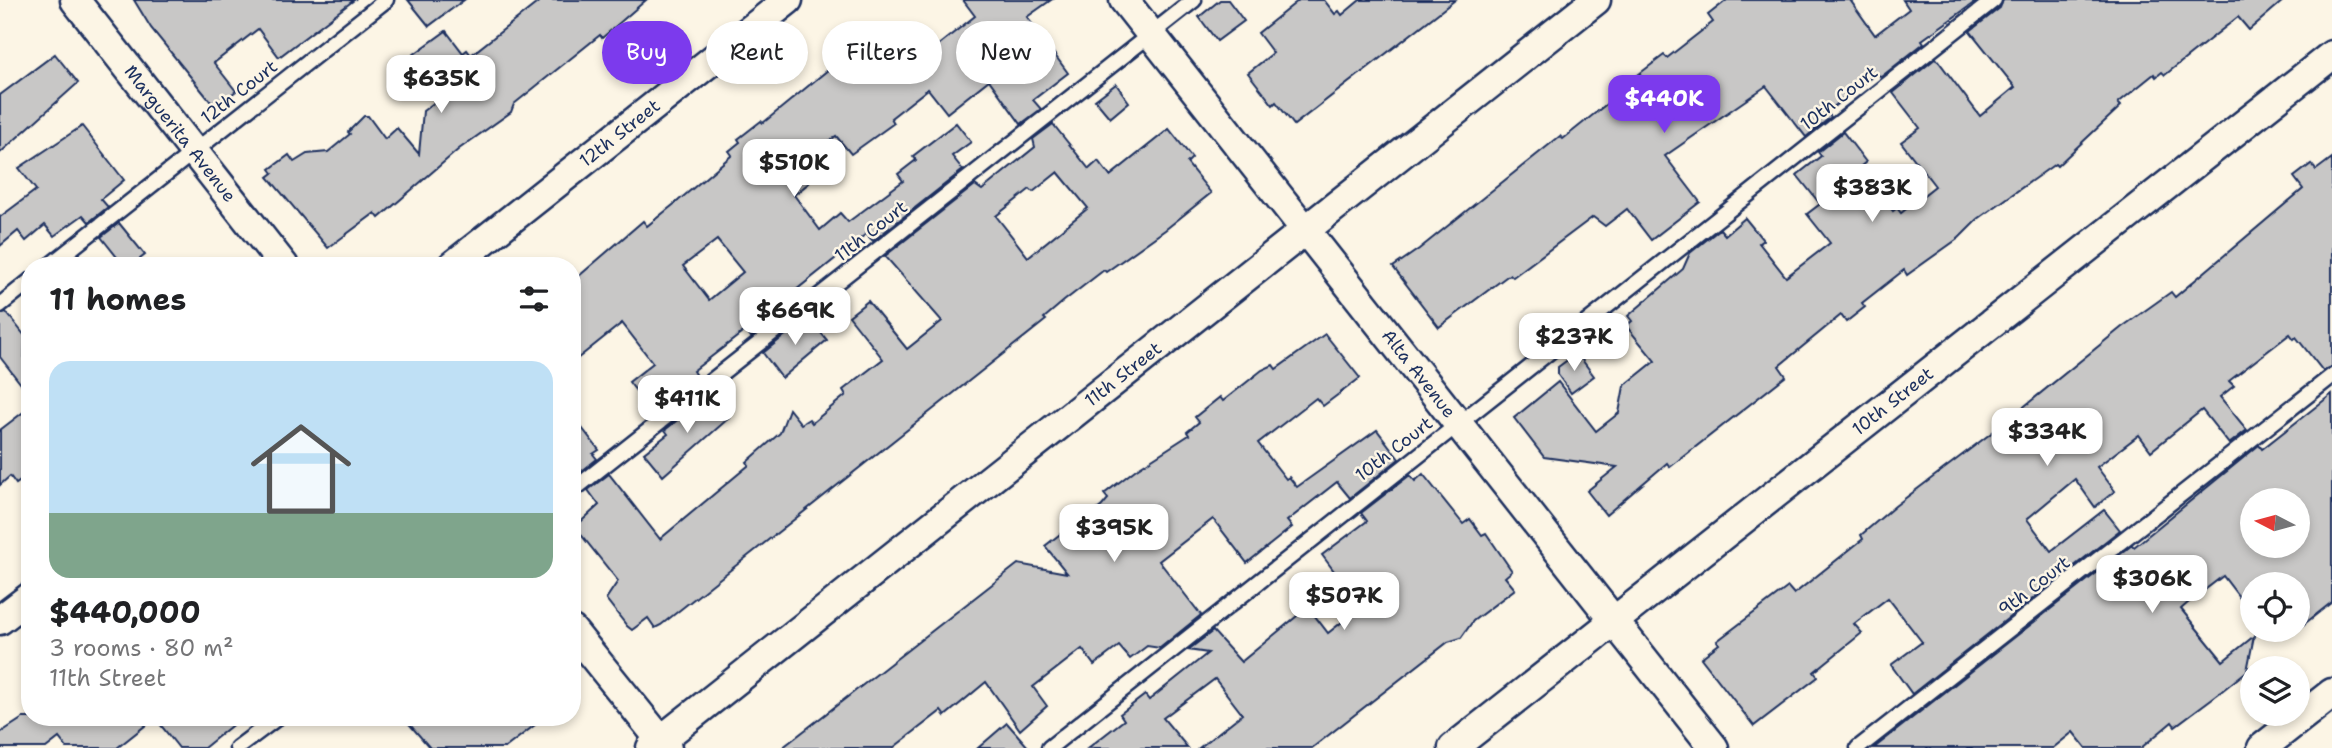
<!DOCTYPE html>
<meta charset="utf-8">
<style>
:root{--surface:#fff;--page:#f2f2f2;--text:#202124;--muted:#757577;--line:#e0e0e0;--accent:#7c3aed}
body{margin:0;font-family:"Shantell Sans",sans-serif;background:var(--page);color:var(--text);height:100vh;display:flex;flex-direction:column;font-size:26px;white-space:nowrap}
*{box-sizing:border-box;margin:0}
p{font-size:23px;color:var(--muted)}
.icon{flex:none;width:38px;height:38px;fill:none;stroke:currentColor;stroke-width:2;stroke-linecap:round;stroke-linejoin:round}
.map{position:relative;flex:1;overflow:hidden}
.details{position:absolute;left:21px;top:257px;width:560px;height:469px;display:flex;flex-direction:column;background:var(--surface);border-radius:28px;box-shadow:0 4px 10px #0003}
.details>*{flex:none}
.banner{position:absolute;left:602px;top:21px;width:665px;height:63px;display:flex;gap:14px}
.needle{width:46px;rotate:276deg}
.controls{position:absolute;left:2240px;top:488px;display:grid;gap:14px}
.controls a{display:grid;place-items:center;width:70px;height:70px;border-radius:50%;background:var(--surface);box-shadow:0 4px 10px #0003;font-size:35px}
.price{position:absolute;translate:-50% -60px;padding:0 16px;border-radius:14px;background:#fff;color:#222;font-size:23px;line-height:46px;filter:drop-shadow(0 2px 4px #0008)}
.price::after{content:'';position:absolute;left:50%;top:42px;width:21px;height:16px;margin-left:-10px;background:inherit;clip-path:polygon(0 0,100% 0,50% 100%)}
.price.selected{background:var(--accent);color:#fff}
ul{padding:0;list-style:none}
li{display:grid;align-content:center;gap:14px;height:371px;padding:0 28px}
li+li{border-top:2px solid var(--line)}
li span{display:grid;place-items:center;height:217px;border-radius:21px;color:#555}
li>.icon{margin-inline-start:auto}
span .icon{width:126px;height:126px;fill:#fffc;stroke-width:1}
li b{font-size:30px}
h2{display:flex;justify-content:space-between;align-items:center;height:84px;padding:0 28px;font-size:30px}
.chip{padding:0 24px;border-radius:32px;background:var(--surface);box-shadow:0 4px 10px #0003;font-size:24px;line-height:63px}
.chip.selected{background:var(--accent);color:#fff}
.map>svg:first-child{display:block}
.building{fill:#c8c7c6;stroke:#1b2f5e;stroke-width:2;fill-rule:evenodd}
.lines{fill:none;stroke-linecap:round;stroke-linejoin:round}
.lane-casing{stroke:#1b2f5e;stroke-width:19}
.street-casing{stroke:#1b2f5e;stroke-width:33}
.lane{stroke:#fcf5e5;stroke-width:14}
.street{stroke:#fcf5e5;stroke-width:28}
.labels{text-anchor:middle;stroke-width:5;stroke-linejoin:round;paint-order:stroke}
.street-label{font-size:18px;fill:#1b2f5e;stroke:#fcf5e5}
</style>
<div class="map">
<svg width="2332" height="748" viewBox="0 0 2332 748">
<rect width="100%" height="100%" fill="#fcf5e5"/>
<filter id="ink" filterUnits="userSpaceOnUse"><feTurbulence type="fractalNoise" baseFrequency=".0143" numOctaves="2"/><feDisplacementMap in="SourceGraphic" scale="14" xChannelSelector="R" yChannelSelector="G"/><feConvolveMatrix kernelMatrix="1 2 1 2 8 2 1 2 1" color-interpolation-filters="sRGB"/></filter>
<g filter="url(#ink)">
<!-- building -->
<g class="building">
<path d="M134,0H354L279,57L258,29L214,63L236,91L215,107L151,28Z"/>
<path d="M408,0H464L429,26Z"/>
<path d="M541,0H646L602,38L600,35L514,104L511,112L459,149L379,218L375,213L328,248L268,177L273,173L270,169L289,155L294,162L307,154L328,152L350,134L348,132L364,116H368L385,139L397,128L419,154L423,111L444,95L413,55L446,31L463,53L467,50L471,55Z"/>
<path d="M963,0H1051L1027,17L1068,73L1033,100L1041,109L1021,124L989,80L947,113L928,89L891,118L894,123L851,154L836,136L802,162L805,165L799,170L809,183L794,195L820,230L840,213L848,222L903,181L898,174L916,160L913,156L956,123L971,142L952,156L963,170L873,241L866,234L790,295L796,302L751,337L746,330L693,371L698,379L654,414L629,382L653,363L622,323L572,363V282L643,221L647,226L678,201L732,155L729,151L740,142L738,139L761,121L763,123L861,43L884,71L926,39L932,46H937L975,16ZM717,240L743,272L709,300L683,266Z"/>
<path d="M1220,0H1228L1244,21L1217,41L1199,17Z"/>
<path d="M1299,0H1324L1335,14L1339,11L1342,15L1360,0H1455L1294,125L1276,102L1273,105L1248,73L1273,53L1258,33Z"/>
<path d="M1727,0H1850L1875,35L1909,9L1903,0H1978L1922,40L1924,43L1881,77L1877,73L1827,112L1831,117L1806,137L1766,86L1665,156L1700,202L1651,240L1627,209L1605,226L1593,217L1513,277L1510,274L1439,327L1393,267L1419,249L1560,136L1563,139L1619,94L1616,91L1639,74L1664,55L1667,58L1713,22L1708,15Z"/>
<path d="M2003,0H2284L2249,30L2238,17L2165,75L2162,72L2156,77L2154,74L2118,103L2121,106L2057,166L2055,164L1978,219L1959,238L1907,275L1904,270L1862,303L1865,307L1846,322L1841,315L1779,366L1786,376L1670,467L1667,463L1606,515L1587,491L1617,467L1544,457L1514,418L1558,382L1596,431L1619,413L1624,386L1655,361L1626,326L1632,321L1628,316L1683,269L1690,253L1720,229L1725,235L1745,218L1763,240L1759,243L1786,277L1830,243L1807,214L1820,204L1797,175L1821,156L1818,152L1843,132L1866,162L1860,167L1893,211L1897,208L1901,213L1935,186L1901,142L1920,128L1893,93L1936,58L1980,116L2015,87L1970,31L2000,8Z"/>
<path d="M55,54L78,83L0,153V95Z"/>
<path d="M1116,84L1129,102L1110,118L1095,100Z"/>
<path d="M1053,124L1089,169L1098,161L1110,176L1169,129L1192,158L1187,163L1211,193L1165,230L1106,272L1104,270L1064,301L1044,318L1046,320L661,625L655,628L648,618L632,630L627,626L606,599L618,581L575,527L599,505L588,490L609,474L660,539L749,465L747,462L780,433L789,409L801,424L809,419L812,423L846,395L843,390L883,359L849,316L868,301L907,349L942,321L885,256L975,185L982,190L1035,147L1033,139ZM1058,172L1088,208L1028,257L996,216L1030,189L1033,192Z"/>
<path d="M82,126L124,180L101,199L108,207L89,222L83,215L54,236L45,225L26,241L18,231L0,246V217L36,190L19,168Z"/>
<path d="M2332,158V367L2323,371L2296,337L2294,339L2290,334L2229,381L2234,386L2220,397L2247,430L2229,444L2202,410L2151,451L2139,435L2097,467L2115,491L2095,507L2075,479L2027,519L2051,551L2104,510L2120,530L1912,694L1891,665L1922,642L1888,598L1854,624L1862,633L1814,672L1818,677L1754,726L1701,658L1719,644L1717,641L1788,587L1794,594L1863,539L1861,535L1895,506L1994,431L2122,327L2171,292L2175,297L2303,189L2294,177L2311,164L2316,170Z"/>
<path d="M119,223L145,255L131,266H124L101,237Z"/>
<path d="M6,312L25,336L24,388L0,357V314Z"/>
<path d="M808,317L827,340L782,378L763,353Z"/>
<path d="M1325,334L1360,378L1323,406L1316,398L1258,443L1286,479L1289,477L1297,487L1377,430L1399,459L1350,498L1337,482L1287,521L1292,527L1247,563L1213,519L1159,561L1201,615L1160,648L1147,646L1130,659L1119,646L1094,665L1082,649L1033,687L1047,706L1020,730L986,682L945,716L941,711L893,748H782L1018,564L1067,573L1045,546L1064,531L1067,534L1102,506L1108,499L1104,494L1135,470L1189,435L1187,432L1199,422L1195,417L1220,397L1223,401L1262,370L1273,365L1276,369Z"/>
<path d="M1577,353L1594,376L1571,393L1558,375V367Z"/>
<path d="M710,394L729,418L663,476L644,453L668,434L665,430Z"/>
<path d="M2332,394V602L2298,629V584H2252V614L2223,576L2189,602L2181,609L2223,661L2254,636L2247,671L2218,694L2175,726L2172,722L2141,748H2086L2073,732L2053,748H1874L2132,545L2134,547L2259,445L2262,449ZM2252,500H2298V546H2252Z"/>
<path d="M30,407V474L16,484L10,476L0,485V430Z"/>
<path d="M572,415L599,450L593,454L597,459L577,475L572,470Z"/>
<path d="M1423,474L1463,524L1470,519L1482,535L1486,533L1512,571L1505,577L1515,589L1473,621L1461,638L1448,642L1312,748H1199L1242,714L1215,679L1163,718L1188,748H1088L1124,720L1120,714L1145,695L1149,700L1208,653L1188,650L1213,631L1241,662L1308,607L1328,633L1361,607L1322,555L1367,521L1361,513L1410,475L1415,481Z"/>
<path d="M23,718H241L204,748H179L155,718L117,748H67L59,738L46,748H0V733Z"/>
<path d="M404,718H544L505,748H430Z"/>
<path d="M1007,723L1029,748H978Z"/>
</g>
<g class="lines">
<!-- lane casing -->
<g class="lane-casing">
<g id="lane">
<path d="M49,266L386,0"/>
<path d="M0,305L30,281"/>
<path d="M572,491L1194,0"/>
<path d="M237,748L277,718"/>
<path d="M1049,748L1994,0"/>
<path d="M1858,748L2332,376"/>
</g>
</g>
<!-- street casing -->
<g class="street-casing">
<g id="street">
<path id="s1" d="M75,0L284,266"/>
<path id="s2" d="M1124,0L1714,748"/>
<path id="s3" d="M452,266L788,0"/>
<path d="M0,620L30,597"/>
<path d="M572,630L667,748"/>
<path id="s4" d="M651,748L1596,0"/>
<path id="s5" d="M1453,748L2332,55"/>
<path d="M2262,748L2332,693"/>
</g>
</g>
<!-- lane -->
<use href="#lane" class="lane"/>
<!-- street -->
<use href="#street" class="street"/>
</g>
</g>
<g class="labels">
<!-- street labels -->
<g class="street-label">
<text transform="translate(239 92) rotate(-38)" y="6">12th Court</text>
<text transform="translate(1839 98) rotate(-38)" y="6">10th Court</text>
<text dy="6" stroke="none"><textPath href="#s1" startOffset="170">Marguerita Avenue</textPath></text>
<text dy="6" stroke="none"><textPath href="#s3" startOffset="214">12th Street</textPath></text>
<text transform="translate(871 231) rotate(-38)" y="6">11th Court</text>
<text dy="6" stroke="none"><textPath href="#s2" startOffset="476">Alta Avenue</textPath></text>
<text dy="6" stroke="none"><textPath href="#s4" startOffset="602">11th Street</textPath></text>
<text dy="6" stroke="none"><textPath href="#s5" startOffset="560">10th Street</textPath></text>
<text transform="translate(1394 449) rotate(-38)" y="6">10th Court</text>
<text transform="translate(2034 586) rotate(-38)" y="6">9th Court</text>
</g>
</g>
</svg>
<div class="controls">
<a><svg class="needle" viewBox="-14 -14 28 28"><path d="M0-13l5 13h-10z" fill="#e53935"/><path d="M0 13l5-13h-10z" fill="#757577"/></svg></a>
<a><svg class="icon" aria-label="locate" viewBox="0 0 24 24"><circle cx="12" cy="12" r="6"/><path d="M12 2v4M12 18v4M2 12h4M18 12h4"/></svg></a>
<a><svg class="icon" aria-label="layers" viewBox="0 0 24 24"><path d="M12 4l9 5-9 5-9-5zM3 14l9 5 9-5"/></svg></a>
</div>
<b class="price" style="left:441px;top:115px">$635K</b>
<b class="price selected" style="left:1664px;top:135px">$440K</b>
<b class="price" style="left:794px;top:199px">$510K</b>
<b class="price" style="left:1872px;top:224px">$383K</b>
<b class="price" style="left:795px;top:347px">$669K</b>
<b class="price" style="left:1574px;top:373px">$237K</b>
<b class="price" style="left:687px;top:435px">$411K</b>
<b class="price" style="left:2047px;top:468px">$334K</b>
<b class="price" style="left:1114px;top:564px">$395K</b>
<b class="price" style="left:2152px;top:615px">$306K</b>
<b class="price" style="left:1344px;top:632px">$507K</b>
<div class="banner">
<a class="chip selected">Buy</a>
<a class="chip">Rent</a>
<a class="chip">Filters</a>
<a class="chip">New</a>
</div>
<section class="details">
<h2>11 homes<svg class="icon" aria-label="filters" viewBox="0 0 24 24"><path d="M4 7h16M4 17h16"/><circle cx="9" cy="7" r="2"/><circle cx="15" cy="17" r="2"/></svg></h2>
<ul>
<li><span style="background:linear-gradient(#bfe0f5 70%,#7fa58c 0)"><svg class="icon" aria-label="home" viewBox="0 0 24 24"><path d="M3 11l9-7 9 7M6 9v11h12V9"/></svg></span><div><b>$440,000</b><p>3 rooms · 80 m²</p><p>11th Street</p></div></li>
</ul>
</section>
</div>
